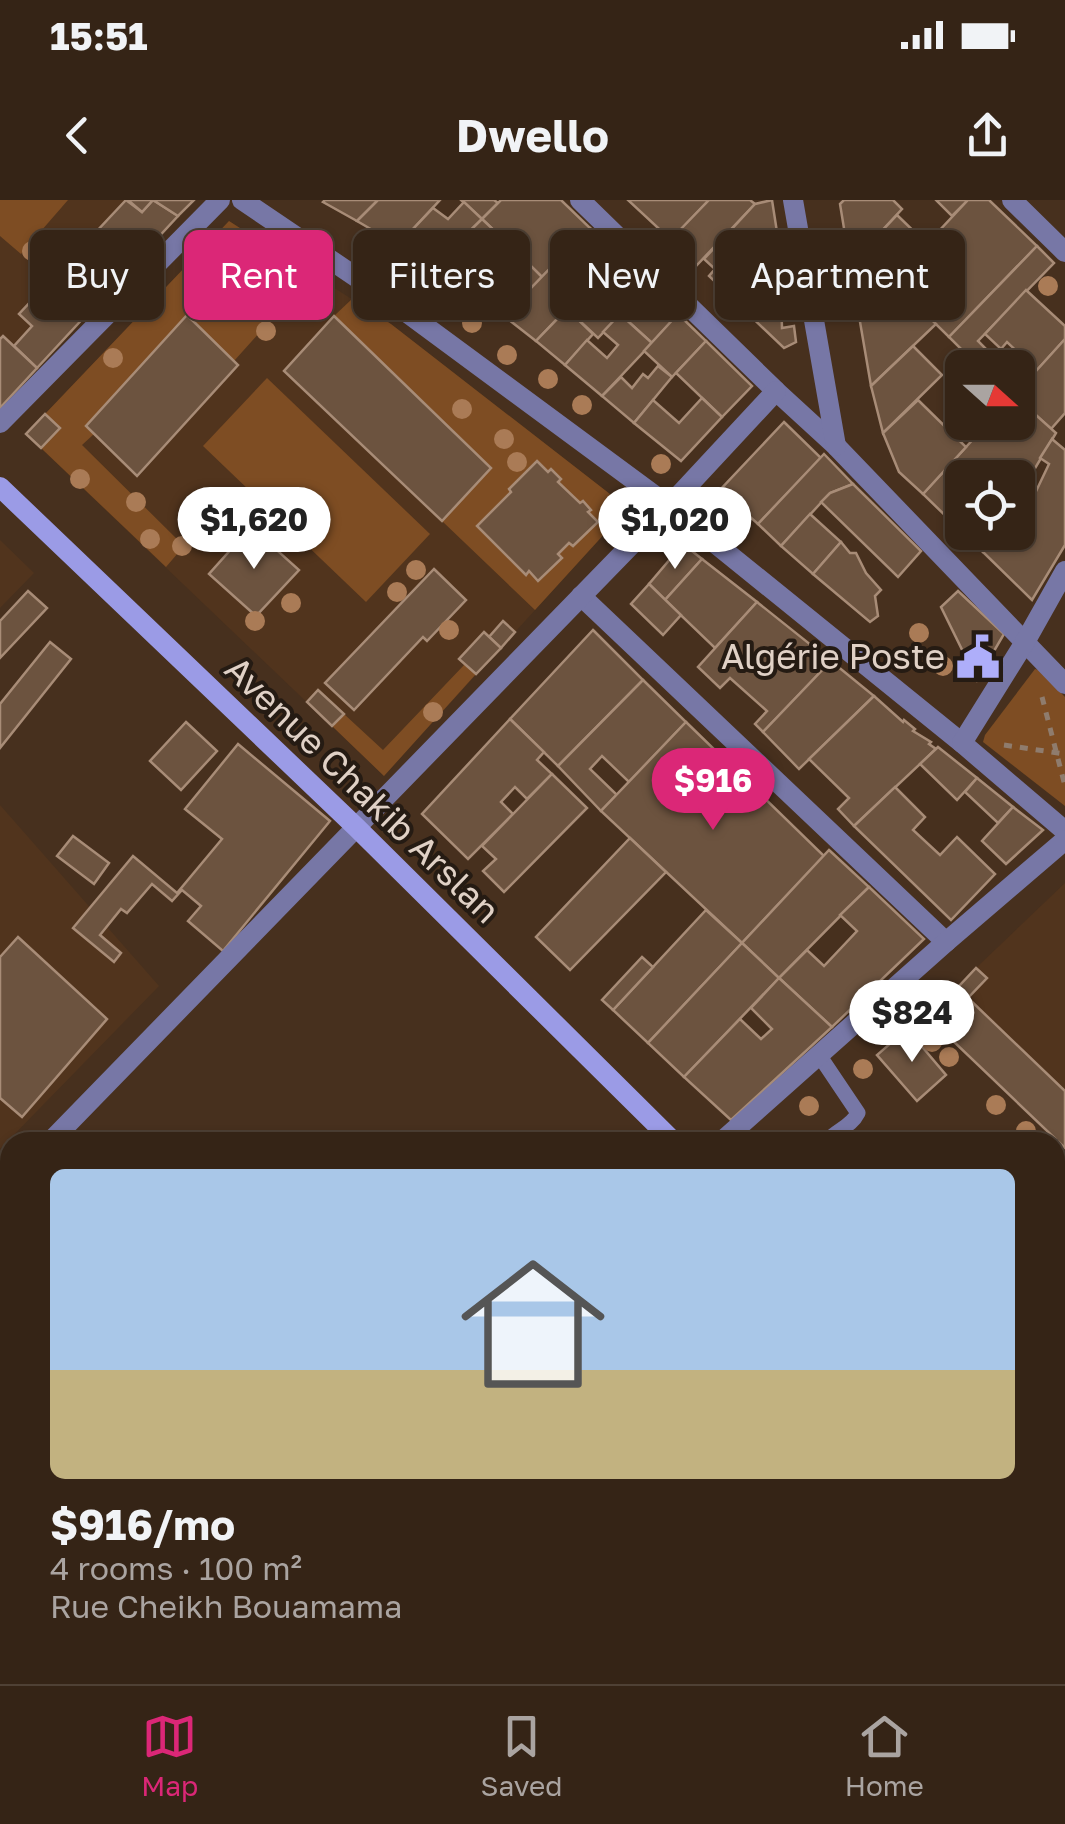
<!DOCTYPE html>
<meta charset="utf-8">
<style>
:root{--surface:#352416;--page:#3d2c1f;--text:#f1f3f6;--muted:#aaa4a1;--line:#4f4135;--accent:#db2777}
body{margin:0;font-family:"Golos Text",sans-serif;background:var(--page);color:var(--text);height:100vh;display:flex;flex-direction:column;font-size:38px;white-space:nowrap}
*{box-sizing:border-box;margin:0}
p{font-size:32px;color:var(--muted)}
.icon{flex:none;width:55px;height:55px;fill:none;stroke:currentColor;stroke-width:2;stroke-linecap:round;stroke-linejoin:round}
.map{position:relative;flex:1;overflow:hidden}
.details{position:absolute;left:0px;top:932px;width:1065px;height:552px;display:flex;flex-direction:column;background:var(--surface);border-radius:30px 30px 0 0;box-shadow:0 2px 8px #0004,0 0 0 2px var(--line)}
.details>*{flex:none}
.banner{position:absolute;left:30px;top:30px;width:1005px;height:90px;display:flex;gap:20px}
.needle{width:65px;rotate:111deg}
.buttons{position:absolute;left:945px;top:150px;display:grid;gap:20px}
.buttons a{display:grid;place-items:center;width:90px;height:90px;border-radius:15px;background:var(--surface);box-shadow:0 2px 8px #0004,0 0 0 2px var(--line);font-size:50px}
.price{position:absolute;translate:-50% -85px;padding:0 22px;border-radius:35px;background:#fff;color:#222;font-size:32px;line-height:65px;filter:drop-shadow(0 2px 5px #0008)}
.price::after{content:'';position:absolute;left:50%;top:60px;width:30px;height:22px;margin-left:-15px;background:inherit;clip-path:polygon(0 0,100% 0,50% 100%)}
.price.selected{background:var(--accent);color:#fff}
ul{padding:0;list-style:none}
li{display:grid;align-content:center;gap:20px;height:530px;padding:0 50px}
li span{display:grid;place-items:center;height:310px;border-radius:15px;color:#555}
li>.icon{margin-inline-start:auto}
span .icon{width:180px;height:180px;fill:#fffc;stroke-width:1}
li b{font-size:42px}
.tag{padding:0 35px;border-radius:15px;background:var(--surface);box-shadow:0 2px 8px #0004,0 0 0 2px var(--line);font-size:35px;line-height:90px}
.tag.selected{background:var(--accent);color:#fff}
.status{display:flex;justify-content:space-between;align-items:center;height:70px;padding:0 50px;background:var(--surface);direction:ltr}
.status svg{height:28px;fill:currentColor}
header{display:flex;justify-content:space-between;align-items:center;height:130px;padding:0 50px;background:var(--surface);font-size:45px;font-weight:700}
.menu{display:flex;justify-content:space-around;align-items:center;height:140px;border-top:2px solid var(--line);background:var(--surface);font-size:28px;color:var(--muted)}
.menu a{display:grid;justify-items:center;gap:5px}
.menu .selected{color:var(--accent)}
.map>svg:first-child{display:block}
.built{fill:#51341d}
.green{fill:#7e4d23}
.building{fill:#6c533f;stroke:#a88c77;stroke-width:2.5}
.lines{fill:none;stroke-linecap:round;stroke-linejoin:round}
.path{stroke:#8f7c6d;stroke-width:5;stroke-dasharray:8 8;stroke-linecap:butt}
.service{stroke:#7777a6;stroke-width:15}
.minor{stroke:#7777a6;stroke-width:20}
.secondary{stroke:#9b9be6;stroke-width:20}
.tree{fill:#aa7b56}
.labels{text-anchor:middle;stroke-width:8;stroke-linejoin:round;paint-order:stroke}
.poi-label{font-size:35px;fill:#e0d1c6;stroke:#251b13;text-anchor:end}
.street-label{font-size:35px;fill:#e0d1c6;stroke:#251b13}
</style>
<div class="status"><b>15:51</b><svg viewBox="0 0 49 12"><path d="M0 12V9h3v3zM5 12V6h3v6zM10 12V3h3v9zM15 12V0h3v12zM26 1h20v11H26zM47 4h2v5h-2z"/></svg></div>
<header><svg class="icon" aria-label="back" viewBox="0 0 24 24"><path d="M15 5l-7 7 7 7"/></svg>Dwello<svg class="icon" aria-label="share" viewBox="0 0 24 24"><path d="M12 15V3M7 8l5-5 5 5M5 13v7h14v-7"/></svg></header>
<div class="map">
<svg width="1065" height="1484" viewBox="0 0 1065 1484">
<rect width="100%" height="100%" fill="#47301e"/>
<!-- built -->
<g class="built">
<path d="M0,0H194L0,208Z"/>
<path d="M229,21L391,124L628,308L384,576L26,234Z"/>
<path d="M0,340L34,373L0,408Z"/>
<path d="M0,605L159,786L0,949Z"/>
<path d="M1065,683V948L929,818L976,768Z"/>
</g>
<!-- green -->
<g class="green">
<path d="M0,0H68L21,54L0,36Z"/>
<path d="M229,21L312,74L234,161L187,116L87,225L94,234L82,245L184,346L166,367L41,248L59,228L45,214Z"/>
<path d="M352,99L391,124L628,308L535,410L442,321L491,267L334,116Z"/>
<path d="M267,178L430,334L366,402L203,246Z"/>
<path d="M465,464L476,474L384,576L332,526L344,514L383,550Z"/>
<path d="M1035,469L1039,470L1065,497V606L983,542L985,535Z"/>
</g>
<!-- building -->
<g class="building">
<path d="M126,0L142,12L153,0L178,16L37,168L14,146L32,126L19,114Z"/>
<path d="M128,0H194L178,16L153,0L142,12Z"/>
<path d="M325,0H378L357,21L323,2Z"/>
<path d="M378,0H440L398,45L357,21Z"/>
<path d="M461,0H494L498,3L482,19Z"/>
<path d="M501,0H561L590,28L542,77L482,19Z"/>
<path d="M628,0H709L671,40Z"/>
<path d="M709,0H750L755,4L697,65L677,46L686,36L680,30Z"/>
<path d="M772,0L777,32L764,45L773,55L731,97L709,76L715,69L704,59L755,4Z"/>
<path d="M844,0H893L902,9L850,65L840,4Z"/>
<path d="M936,0H968L952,16Z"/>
<path d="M968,0H989L1037,46L949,137L892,81Z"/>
<path d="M464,2L482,19L433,67L398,45L433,8L448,19Z"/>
<path d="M897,15L927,44L859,116L850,65Z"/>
<path d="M482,19L516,51L473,95L433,67Z"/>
<path d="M590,28L618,55L589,85L560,58Z"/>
<path d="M222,39L255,71L226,102L192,70Z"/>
<path d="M1037,46L1054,63L978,141L991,154L979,167L949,137Z"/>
<path d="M516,51L542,77L504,116L473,95Z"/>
<path d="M618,55L648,85L598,138L567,109Z"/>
<path d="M560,58L589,85L536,141L504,116Z"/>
<path d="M768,59L776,66L779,63L789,74L774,90L781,96L782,128L794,126L796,142L784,148L740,106L746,99L737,90Z"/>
<path d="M892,81L936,124L871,186L859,116Z"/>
<path d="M648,85L678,114L652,143L620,114Z"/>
<path d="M1026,90L1065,126V139L1018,191L1017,168L1025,159L1007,142L1001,149L985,134Z"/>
<path d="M567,109L593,134L565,165L536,141Z"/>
<path d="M620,114L652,143L602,196L565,165L587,140L607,158L618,145L603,132Z"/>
<path d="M678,114L706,141L672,177L644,151Z"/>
<path d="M187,115L238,165L137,276L86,226Z"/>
<path d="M334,116L491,268L442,321L284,171Z"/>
<path d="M3,136L37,168L0,208V139Z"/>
<path d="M1065,139V213L1051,229L1018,199V191Z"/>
<path d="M706,141L752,186L722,217L676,173Z"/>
<path d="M913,146L942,175L883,233L871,186Z"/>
<path d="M658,166L672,177L634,223L602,196L621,177L632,188L643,174L648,178Z"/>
<path d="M702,198L722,217L681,261L634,223L653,200L679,223Z"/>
<path d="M1018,199L1056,233L1018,297V278H962V332H995L983,352L923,294L989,222H1018Z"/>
<path d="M918,200L966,247L923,294L899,272L883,233Z"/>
<path d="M45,214L60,228L41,248L26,234Z"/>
<path d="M784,222L821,258L758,324L720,290Z"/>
<path d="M1052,239L1065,250V345L1032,400L983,352L995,332H1018V297L1029,306L1049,264L1040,258Z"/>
<path d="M824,254L853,284L830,293L781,346L758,324Z"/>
<path d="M537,261L548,272L551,269L561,279L558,282L580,303L583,301L591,310L588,312L598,322L573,346L569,343L558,354L562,358L538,381L529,371L526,375L477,326L511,292L509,289Z"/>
<path d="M853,284L921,351L898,377L821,302L830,293Z"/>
<path d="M810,314L841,342L813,374L781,346Z"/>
<path d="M251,327L299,370L256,416L209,374Z"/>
<path d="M841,342L850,353H856L866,373L881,390L875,396L878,416L870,422L813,374Z"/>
<path d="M683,344L702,359L665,400L649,384Z"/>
<path d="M702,359L757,402L715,448L665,400Z"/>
<path d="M434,369L466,400L427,441L423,437L354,510L325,483Z"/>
<path d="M649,384L681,415L663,435L631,404Z"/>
<path d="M28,391L47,408L0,458V421Z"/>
<path d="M958,391L1004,434L977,480L941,407Z"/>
<path d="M757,402L831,461L763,532L755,524L767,511L730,478L720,488L698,467Z"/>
<path d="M503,421L515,432L501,448L489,437Z"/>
<path d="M593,430L643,480L558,566L510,519Z"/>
<path d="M484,432L501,448L476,474L459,459Z"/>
<path d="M50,442L71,459L0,548V504Z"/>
<path d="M831,461L874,496L799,569L763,532Z"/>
<path d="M643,480L686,522L629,582L602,556L590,569L617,595L601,611L558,566Z"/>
<path d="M318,490L344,514L332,526L307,502Z"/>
<path d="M874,496L903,522L904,520L915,529L913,531L931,542L929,544L936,549L854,626L838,609L849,598L809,559Z"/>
<path d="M510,519L544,552L537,560L552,574L527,599L515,587L501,602L513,614L468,659L422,614Z"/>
<path d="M186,522L217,551L181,590L150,561Z"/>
<path d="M686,522L824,656L742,743L601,611Z"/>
<path d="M238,544L330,621L223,751L188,721L201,706L182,690L172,701L152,684L127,713L121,709L100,735L121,753L114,762L73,728L133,656L177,693L222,639L185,609Z"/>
<path d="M938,547L977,578L957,600L920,564Z"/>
<path d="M552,574L587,608L504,692L483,671L496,659L482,646Z"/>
<path d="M977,578L1013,607L998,623L965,592Z"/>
<path d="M895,587L925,617L913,630L940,655L957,637L995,674L951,720L854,626Z"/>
<path d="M1013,607L1043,630L1006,664L982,641Z"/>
<path d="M73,636L109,663L94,684L57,656Z"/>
<path d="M630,638L666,672L570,770L536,737Z"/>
<path d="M829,650L869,687L779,778L742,743Z"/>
<path d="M869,687L924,739L832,827L779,778L807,750L824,766L857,731L840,715Z"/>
<path d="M706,710L742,743L648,843L613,810Z"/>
<path d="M18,737L107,819L22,917L0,898V757Z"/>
<path d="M742,743L779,778L684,877L648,843Z"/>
<path d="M642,757L653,767L613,810L602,800Z"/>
<path d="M976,768L987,778L968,798L1065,891V948L929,818Z"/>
<path d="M779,778L832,827L731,920L684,877L740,819L761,839L772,829L751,808Z"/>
<path d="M907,829L946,875L917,901L877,855Z"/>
<path d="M1065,1110V1175L1055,1185V1120Z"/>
</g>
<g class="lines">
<!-- path -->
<g class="path">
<path d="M1042,497L1065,586"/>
<path d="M1004,545L1065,554"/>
</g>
<!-- service -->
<path class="service" d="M819,855L858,913C851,927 836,930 826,942"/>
<!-- minor -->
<g class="minor">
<path d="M242,0L387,98L669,306L962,543L1065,631"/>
<path d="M580,0L776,191L836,246L1065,484"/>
<path d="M793,0L836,246"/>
<path d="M1012,0L1065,52"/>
<path d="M0,223L220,0"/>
<path d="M581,396L946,742"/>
<path d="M962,543L1025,442L1065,371"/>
<path d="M50,942L669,306L776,191"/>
<path d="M721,942L946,742L1065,640"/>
<path d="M0,994L10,984"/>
<path d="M506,1475L516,1484"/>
<path d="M198,1484L207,1475"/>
<path d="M619,1484L627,1475"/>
</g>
<!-- secondary -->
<g class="secondary">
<path d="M0,287L356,627L674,942"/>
<path d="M1055,1307L1065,1316"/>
</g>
</g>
<!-- trees -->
<g class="tree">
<circle cx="32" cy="51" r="10"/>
<circle cx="1048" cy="86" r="10"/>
<circle cx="433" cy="96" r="10"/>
<circle cx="472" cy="123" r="10"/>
<circle cx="266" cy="131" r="10"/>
<circle cx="507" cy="155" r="10"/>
<circle cx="113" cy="158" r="10"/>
<circle cx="548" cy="179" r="10"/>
<circle cx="582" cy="205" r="10"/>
<circle cx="462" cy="209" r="10"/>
<circle cx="504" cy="239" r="10"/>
<circle cx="517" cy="262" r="10"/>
<circle cx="661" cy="264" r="10"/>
<circle cx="80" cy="279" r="10"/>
<circle cx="136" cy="302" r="10"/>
<circle cx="150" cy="339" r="10"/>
<circle cx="182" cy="346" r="10"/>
<circle cx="416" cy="370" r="10"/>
<circle cx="397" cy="392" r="10"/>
<circle cx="291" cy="403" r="10"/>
<circle cx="255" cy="421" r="10"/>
<circle cx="449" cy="430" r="10"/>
<circle cx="919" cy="433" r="10"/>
<circle cx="943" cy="466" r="10"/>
<circle cx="433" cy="512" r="10"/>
<circle cx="932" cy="842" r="10"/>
<circle cx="949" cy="857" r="10"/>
<circle cx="863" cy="869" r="10"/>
<circle cx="996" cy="905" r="10"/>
<circle cx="809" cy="906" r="10"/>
<circle cx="1026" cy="931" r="10"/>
</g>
<!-- icons -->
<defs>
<g id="civic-bare" transform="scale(3.45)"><path d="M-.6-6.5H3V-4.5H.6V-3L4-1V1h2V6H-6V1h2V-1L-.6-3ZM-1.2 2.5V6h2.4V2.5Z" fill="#aeaefa" stroke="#251b13" stroke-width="2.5" paint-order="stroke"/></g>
</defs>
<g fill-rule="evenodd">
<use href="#civic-bare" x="978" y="457"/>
</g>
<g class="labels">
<!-- poi labels -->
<g class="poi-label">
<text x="945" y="469">Algérie Poste</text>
</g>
<!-- street labels -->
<g class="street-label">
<text transform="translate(362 590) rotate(44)" y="12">Avenue Chakib Arslan</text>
</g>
</g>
</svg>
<div class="buttons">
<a><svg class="needle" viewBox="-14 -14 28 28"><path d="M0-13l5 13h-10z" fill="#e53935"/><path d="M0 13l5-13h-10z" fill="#aaa4a1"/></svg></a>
<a><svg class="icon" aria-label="locate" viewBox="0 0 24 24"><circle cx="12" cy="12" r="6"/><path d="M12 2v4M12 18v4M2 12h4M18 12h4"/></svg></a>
</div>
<b class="price" style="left:254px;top:372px">$1,620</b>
<b class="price" style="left:675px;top:372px">$1,020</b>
<b class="price selected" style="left:713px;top:633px">$916</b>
<b class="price" style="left:912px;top:865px">$824</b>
<div class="banner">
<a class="tag">Buy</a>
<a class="tag selected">Rent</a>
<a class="tag">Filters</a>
<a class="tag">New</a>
<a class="tag">Apartment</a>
</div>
<section class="details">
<ul>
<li><span style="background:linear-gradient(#a9c7e8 65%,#c2b280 0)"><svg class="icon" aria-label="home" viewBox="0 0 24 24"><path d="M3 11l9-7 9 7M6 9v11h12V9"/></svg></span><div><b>$916/mo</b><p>4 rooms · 100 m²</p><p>Rue Cheikh Bouamama</p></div></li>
</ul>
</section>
</div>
<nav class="menu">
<a class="selected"><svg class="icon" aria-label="map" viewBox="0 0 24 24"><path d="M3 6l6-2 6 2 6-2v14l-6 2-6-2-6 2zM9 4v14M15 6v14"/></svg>Map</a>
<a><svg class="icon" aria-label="saved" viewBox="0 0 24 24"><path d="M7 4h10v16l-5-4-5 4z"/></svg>Saved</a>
<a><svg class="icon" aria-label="home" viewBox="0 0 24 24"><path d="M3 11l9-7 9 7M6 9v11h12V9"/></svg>Home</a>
</nav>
